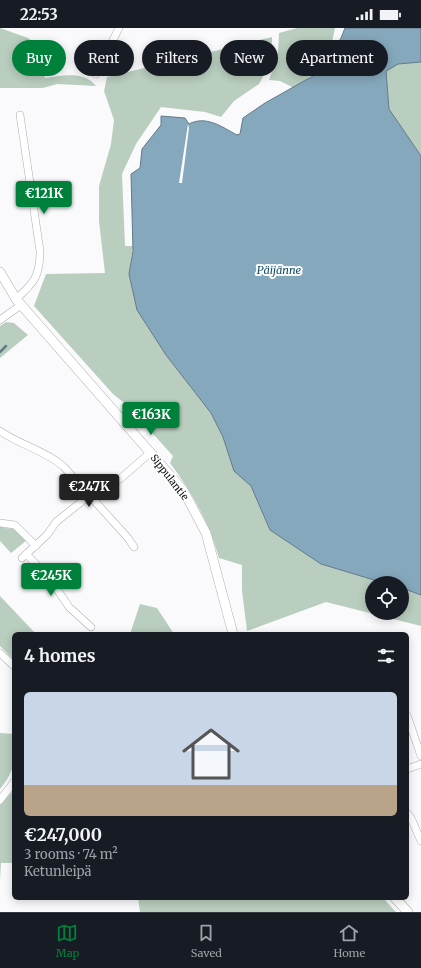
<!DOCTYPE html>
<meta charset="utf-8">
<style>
:root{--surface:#171b24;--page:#20242c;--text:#f1f3f6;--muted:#9ea1a6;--line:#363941;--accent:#00813b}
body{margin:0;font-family:Merriweather,serif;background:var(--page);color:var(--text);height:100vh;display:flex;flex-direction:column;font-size:15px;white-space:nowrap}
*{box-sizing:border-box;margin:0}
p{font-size:13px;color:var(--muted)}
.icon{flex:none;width:22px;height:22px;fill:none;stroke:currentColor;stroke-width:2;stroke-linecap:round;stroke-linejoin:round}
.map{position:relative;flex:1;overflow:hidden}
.details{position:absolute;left:12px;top:604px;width:397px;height:268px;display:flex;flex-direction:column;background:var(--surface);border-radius:6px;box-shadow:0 2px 10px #0003}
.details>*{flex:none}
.top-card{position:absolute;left:12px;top:12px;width:397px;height:36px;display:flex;gap:8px}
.controls{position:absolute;left:365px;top:548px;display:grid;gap:8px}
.controls a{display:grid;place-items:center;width:44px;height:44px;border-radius:50%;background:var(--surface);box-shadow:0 2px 10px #0003;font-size:20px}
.price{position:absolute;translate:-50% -34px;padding:0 9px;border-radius:4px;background:var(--accent);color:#fff;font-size:13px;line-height:26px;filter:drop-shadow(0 1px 2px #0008)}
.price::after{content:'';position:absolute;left:50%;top:24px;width:12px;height:9px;margin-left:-6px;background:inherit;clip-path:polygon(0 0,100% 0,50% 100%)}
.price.selected{background:#222;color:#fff}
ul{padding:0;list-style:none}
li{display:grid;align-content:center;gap:8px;height:212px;padding:0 12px}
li+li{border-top:1px solid var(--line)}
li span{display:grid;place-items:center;height:124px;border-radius:6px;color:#555}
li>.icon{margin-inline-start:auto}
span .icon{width:72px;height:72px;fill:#fffc;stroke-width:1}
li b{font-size:17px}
h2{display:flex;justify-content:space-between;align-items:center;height:48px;padding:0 12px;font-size:17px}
.chip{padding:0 14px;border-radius:18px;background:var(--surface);box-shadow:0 2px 10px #0003;font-size:14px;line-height:36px}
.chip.selected{background:var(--accent);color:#fff}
.status{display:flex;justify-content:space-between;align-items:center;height:28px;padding:0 20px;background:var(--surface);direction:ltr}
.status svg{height:11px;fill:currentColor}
.tabs{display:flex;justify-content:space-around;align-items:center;height:56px;border-top:1px solid var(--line);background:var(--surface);font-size:11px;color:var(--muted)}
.tabs a{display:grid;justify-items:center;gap:2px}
.tabs .selected{color:var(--accent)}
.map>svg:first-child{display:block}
.green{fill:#b9cebf}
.water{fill:#86a8bc;stroke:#627988}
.pier{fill:#fafafd}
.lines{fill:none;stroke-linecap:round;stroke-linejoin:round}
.stream{stroke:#627988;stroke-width:2.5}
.minor-casing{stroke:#adacb0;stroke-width:8}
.tertiary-casing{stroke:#adacb0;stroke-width:10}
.minor{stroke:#fff;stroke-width:7}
.tertiary{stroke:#fff;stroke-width:9}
.labels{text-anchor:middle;stroke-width:4;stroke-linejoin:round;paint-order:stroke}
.street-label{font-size:10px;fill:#0d0c0d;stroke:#fff}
.water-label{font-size:11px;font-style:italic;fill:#0f4d6a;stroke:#fff}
</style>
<div class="status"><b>22:53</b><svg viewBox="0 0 49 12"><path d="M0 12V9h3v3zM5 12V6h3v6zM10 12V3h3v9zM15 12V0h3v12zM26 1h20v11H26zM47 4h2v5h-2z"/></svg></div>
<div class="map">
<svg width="421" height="884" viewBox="0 0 421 884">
<rect width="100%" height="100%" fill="#fafafd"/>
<!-- green -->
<g class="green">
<path d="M0,0L28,10L52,28V34L41,38L45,50C61,48 84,42 96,58L57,56L43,60H0Z"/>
<path d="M297,0H335L331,18L319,42L294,60L280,53L269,52L278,25L279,5Z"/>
<path d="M272,9V24L267,41L259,56L234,73L221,89L205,84L161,79L136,116L122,146L125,218H133L129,246L137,282L166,327L211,385L223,409L234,443L251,458L270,502L321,536L384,555H372V585H402V560L421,567V598L326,574L247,603L242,563V537L219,530C209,495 192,464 170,435L173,428L128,378L113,366L34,278L46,246L105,245L99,193V158L111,116L114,92L104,63L107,49Z"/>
<path d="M421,34V128L389,81L386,42L398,36Z"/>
<path d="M6,294L14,295L28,307L0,330V298Z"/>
<path d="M2,497L4,500L17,501L27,512L11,525L0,513V499Z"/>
<path d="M0,568L36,606H14V632L0,618Z"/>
<path d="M140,576L157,580L174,606H130Z"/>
<path d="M0,705L14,706C14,732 17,740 0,761Z"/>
<path d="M14,762V835H1L0,853V777Z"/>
<path d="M138,870H383L396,884H140Z"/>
</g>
<!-- water -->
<path class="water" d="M345,0H421V34L398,36L386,43L389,81L421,128V567L402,560V555H384L321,536L270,502L251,458L234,443L223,409L211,385L166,327L137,282L129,246L133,223L131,146L140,140L142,121L161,97V88L185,90L189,96C206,87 222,99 237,107L240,106L243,90L265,75L320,44L341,10Z"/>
<!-- pier -->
<path class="pier" d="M188,96L189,100L182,155H179Z"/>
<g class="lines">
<!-- stream -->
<path class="stream" d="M0,324L6,318"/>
<!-- minor casing -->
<g class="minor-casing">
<g id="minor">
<path d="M96,46L119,0"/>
<path d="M16,271C34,255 40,248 40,223L20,87"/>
<path d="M0,292L21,277"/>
<path d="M0,403C20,417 44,422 63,438L128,510L134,519"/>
<path d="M0,495L15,497L36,518"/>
<path d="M26,526L48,548L69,579L91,599"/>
<path d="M22,530L47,507L56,494L90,467L120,451L151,424"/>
<path d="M0,625L14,638"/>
<path d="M407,687L421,728"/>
<path d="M407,741L421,736"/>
<path d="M0,772L14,754"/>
<path d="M407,785L411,790L421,813"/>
</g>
</g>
<!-- tertiary casing -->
<g class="tertiary-casing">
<g id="tertiary">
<path d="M0,244L16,271L183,462L206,505L233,606"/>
<path d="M395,870L408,884"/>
</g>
</g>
<!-- minor -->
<use href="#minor" class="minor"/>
<!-- tertiary -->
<use href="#tertiary" class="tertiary"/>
</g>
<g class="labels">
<!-- street labels -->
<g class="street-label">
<text transform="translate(170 449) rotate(52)" y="4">Sippulantie</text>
</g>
<!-- water labels -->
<g class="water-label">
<text x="279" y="246">Päijänne</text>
</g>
</g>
</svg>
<div class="controls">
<a><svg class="icon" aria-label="locate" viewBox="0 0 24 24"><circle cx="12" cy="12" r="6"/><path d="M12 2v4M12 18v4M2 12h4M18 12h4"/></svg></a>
</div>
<b class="price" style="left:44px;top:187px">€121K</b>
<b class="price" style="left:151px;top:408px">€163K</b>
<b class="price selected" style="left:89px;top:480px">€247K</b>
<b class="price" style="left:51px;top:569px">€245K</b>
<div class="top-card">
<a class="chip selected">Buy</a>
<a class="chip">Rent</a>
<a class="chip">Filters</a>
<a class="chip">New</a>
<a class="chip">Apartment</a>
</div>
<section class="details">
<h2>4 homes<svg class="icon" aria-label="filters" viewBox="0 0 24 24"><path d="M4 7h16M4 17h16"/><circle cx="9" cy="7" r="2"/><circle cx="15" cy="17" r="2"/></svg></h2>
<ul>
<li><span style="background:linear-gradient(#c9d6e8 75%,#b9a48a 0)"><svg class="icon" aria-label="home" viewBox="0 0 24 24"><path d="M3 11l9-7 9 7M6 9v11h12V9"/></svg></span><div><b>€247,000</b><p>3 rooms · 74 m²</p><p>Ketunleipä</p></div></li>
</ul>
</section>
</div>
<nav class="tabs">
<a class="selected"><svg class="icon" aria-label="map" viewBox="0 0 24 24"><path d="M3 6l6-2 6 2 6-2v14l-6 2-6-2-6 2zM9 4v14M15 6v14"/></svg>Map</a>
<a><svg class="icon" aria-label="saved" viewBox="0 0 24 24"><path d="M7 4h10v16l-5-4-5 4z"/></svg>Saved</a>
<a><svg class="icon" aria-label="home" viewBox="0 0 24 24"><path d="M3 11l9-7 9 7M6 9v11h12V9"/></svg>Home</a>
</nav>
